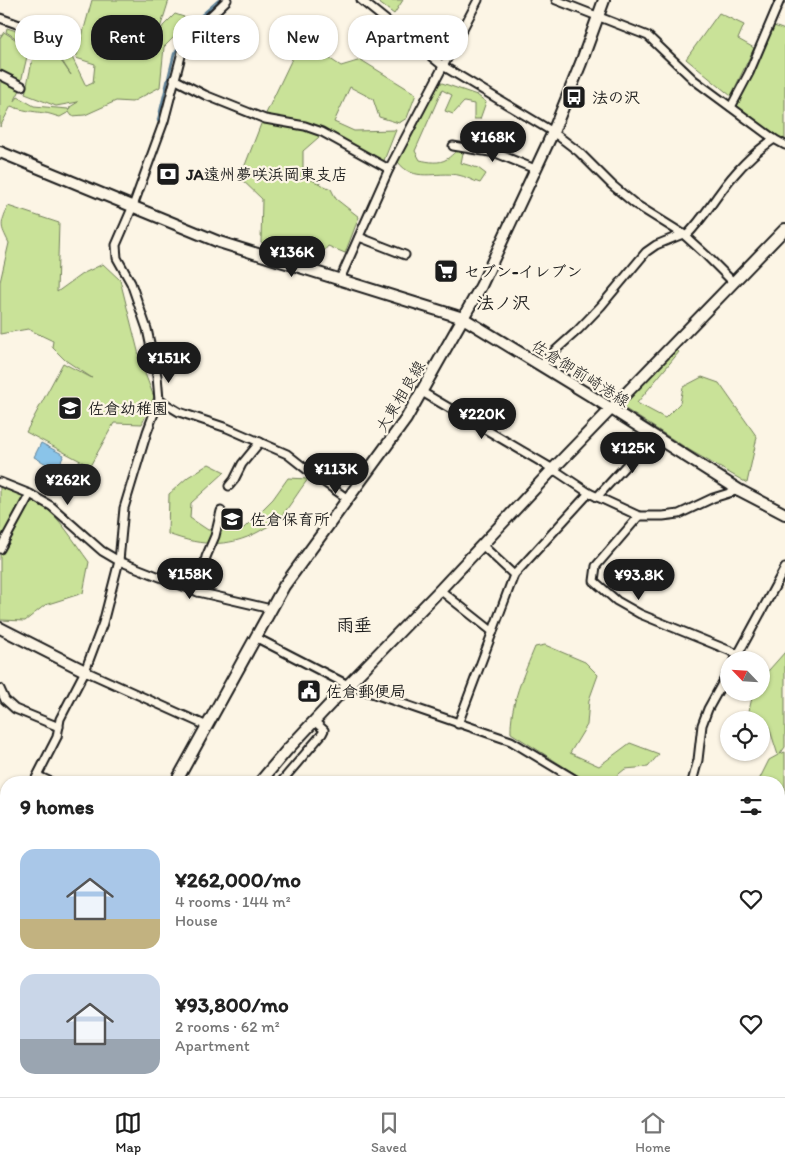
<!DOCTYPE html>
<meta charset="utf-8">
<style>
:root{--surface:#fff;--page:#f6f6f6;--text:#222;--muted:#767676;--line:#e0e0e0;--accent:#1c1c1c}
body{margin:0;font-family:Itim,"Klee One",sans-serif;background:var(--page);color:var(--text);height:100vh;display:flex;flex-direction:column;font-size:19px;white-space:nowrap}
*{box-sizing:border-box;margin:0}
p{font-size:16px;color:var(--muted)}
.icon{flex:none;width:28px;height:28px;fill:none;stroke:currentColor;stroke-width:2;stroke-linecap:round;stroke-linejoin:round}
.map{position:relative;flex:1;overflow:hidden}
.panel{position:absolute;left:0px;top:776px;width:785px;height:321px;display:flex;flex-direction:column;background:var(--surface);border-radius:20px 20px 0 0;box-shadow:0 1px 4px #0004}
.panel>*{flex:none}
.banner{position:absolute;left:15px;top:15px;width:500px;height:45px;display:flex;gap:10px}
.needle{width:32px;rotate:295deg}
.controls{position:absolute;left:720px;top:651px;display:grid;gap:10px}
.controls a{display:grid;place-items:center;width:50px;height:50px;border-radius:50%;background:var(--surface);box-shadow:0 1px 4px #0004;font-size:25px}
.price{position:absolute;translate:-50% -42px;padding:0 11px;border-radius:18px;background:var(--accent);color:#fff;font-size:16px;line-height:32px;filter:drop-shadow(0 1px 2px #0008)}
.price::after{content:'';position:absolute;left:50%;top:30px;width:15px;height:11px;margin-left:-8px;background:inherit;clip-path:polygon(0 0,100% 0,50% 100%)}
.price.active{background:#222;color:#fff}
ul{padding:0;list-style:none}
li{display:flex;align-items:center;gap:15px;height:125px;padding:0 20px}
li span{display:grid;place-items:center;flex:none;width:140px;height:100px;border-radius:15px;color:#555}
li>.icon{margin-inline-start:auto}
span .icon{width:60px;height:60px;fill:#fffc;stroke-width:1}
li b{font-size:21px}
h2{display:flex;justify-content:space-between;align-items:center;height:60px;padding:0 20px;font-size:21px}
.chip{padding:0 18px;border-radius:20px;background:var(--surface);box-shadow:0 1px 4px #0004;font-size:18px;line-height:45px}
.chip.active{background:var(--accent);color:#fff}
.tab-bar{display:flex;justify-content:space-around;align-items:center;height:70px;border-top:1px solid var(--line);background:var(--surface);font-size:14px;color:var(--muted)}
.tab-bar a{display:grid;justify-items:center;gap:2px}
.tab-bar .active{color:var(--accent)}
.map>svg:first-child{display:block}
.green{fill:#c9e298;stroke:#727f5a}
.water{fill:#8ac4e9;stroke:#5e8197}
.lines{fill:none;stroke-linecap:round;stroke-linejoin:round}
.stream{stroke:#5e8197;stroke-width:2.5}
.street-casing{stroke:#1c1c1c;stroke-width:11}
.secondary-casing{stroke:#1c1c1c;stroke-width:14}
.street{stroke:#fcf5e5;stroke-width:7}
.secondary{stroke:#fcf5e5;stroke-width:10}
.labels{text-anchor:middle;stroke-width:4.5;stroke-linejoin:round;paint-order:stroke}
.poi-label{font-size:16px;font-weight:bold;fill:#1c1c1c;stroke:#fcf5e5;text-anchor:start}
.street-label{font-size:16px;fill:#1c1c1c;stroke:#fcf5e5}
.neighbourhood-label{font-size:18px;font-weight:bold;fill:#1c1c1c;stroke:#fcf5e5}
</style>
<div class="map">
<svg width="785" height="1097" viewBox="0 0 785 1097">
<rect width="100%" height="100%" fill="#fcf5e5"/>
<filter id="ink" filterUnits="userSpaceOnUse"><feTurbulence type="fractalNoise" baseFrequency=".02" numOctaves="2"/><feDisplacementMap in="SourceGraphic" scale="10" xChannelSelector="R" yChannelSelector="G"/><feConvolveMatrix kernelMatrix="1 2 1 2 8 2 1 2 1" color-interpolation-filters="sRGB"/></filter>
<g filter="url(#ink)">
<!-- green -->
<g class="green">
<path d="M92,0H169L156,41L163,26L175,14L184,17L182,29L164,47L160,87L132,102L116,101L85,115L72,116L69,112L60,117C55,116 49,113 44,113C32,111 23,111 11,106L0,127V78L22,86L14,102L18,97L34,106L68,109L69,111L70,107L78,102L56,106L25,94L35,48L59,58L71,75L59,56L27,45L6,32L7,28L38,38L42,36L53,40V44L70,53L86,86L93,83L95,64L76,58Z"/>
<path d="M375,0H403L394,14Z"/>
<path d="M719,13L744,25L738,39L754,48L731,96L686,59Z"/>
<path d="M774,26L785,30V140L778,137L735,106Z"/>
<path d="M4,32L29,48L21,82L0,71V38Z"/>
<path d="M301,40L341,66L361,60L416,94L407,118L399,123L379,117L373,99L350,87L334,122L354,131L396,130L383,163L327,130L303,151V176L331,189L336,199L359,217L345,253L328,246L324,251L318,266L274,251L261,242L262,199L240,178L261,124Z"/>
<path d="M442,83L477,95L486,102L480,119H474V104L464,102L453,114L445,111L452,95L442,90L415,151L420,160C429,162 439,164 447,159C455,153 454,151 464,148L461,163L478,168L486,174L480,183C473,181 465,176 458,175C435,171 414,183 398,162L399,150L433,84Z"/>
<path d="M8,206L59,223L57,292L82,274L103,264L120,280L141,363L154,397L142,424L114,423L90,466L26,432L63,363L92,378L65,360L52,347L53,341L28,329L0,334V282L9,243C0,225 0,226 8,206Z"/>
<path d="M672,347L679,352L637,403L665,418L680,403L683,387L702,377L719,383L757,437L747,483L691,451L616,403Z"/>
<path d="M209,464L225,472L191,503L190,518L208,530L244,528L273,499L288,478L308,479C298,492 289,508 278,520C275,523 269,526 265,528C233,548 203,547 168,534L169,494L188,477Z"/>
<path d="M0,485C13,490 28,494 39,502C60,517 74,542 89,562L83,593L45,605L25,621L0,620Z"/>
<path d="M545,645L585,662L598,675L589,700L587,725L570,753L599,766L630,743L659,754L648,767L625,769L609,782H588L511,733C510,704 524,674 535,647Z"/>
<path d="M785,652V747L780,754L785,752V793L779,801V782H758L769,760L778,755L768,724L749,711L753,693L761,692V679Z"/>
<path d="M99,1091H116L126,1097H96Z"/>
<path d="M626,1091H678C660,1097 645,1097 626,1091Z"/>
<path d="M718,1091H762L768,1097H717Z"/>
</g>
<!-- water -->
<path class="water" d="M41,443L64,455L57,470L34,457Z"/>
<g class="lines">
<!-- stream -->
<path class="stream" d="M158,120L174,54L196,20L219,0"/>
<!-- street casing -->
<g class="street-casing">
<g id="street">
<path d="M361,0L443,66L553,132L579,152L612,185L635,204L683,234L706,255L733,282"/>
<path d="M556,0L648,36L694,80L774,139L785,145"/>
<path d="M0,18L39,32"/>
<path d="M0,75L22,86"/>
<path d="M174,79L205,95L265,119L305,126L322,132L389,169"/>
<path d="M731,107L749,73L780,0"/>
<path d="M453,146L496,153L535,169"/>
<path d="M686,236C699,223 708,209 719,194C734,173 753,153 774,139"/>
<path d="M359,237L405,255"/>
<path d="M340,279L389,169L478,0"/>
<path d="M542,366L548,357L578,330L601,306L646,252L656,245L683,234"/>
<path d="M422,392L553,469L589,493L639,516H663L679,514L713,498L739,490"/>
<path d="M159,400L179,412L227,428L287,454L311,473L348,499"/>
<path d="M0,482L30,494L51,506L102,551L119,561L198,592L271,609"/>
<path d="M229,486L234,480L242,464L260,442"/>
<path d="M597,497L653,436"/>
<path d="M639,516L596,566L594,581L617,601L640,614L738,654"/>
<path d="M482,545L514,575"/>
<path d="M0,549L30,494"/>
<path d="M440,590L493,632"/>
<path d="M198,592L206,557L215,536L221,511"/>
<path d="M255,637L348,685L511,741L579,782"/>
<path d="M735,660L785,568"/>
<path d="M85,671L207,726"/>
<path d="M0,689L5,700L15,709L59,727"/>
<path d="M458,724L514,575L589,493"/>
<path d="M38,776L51,782"/>
<path d="M34,782L57,737L60,719L85,671L103,623L119,561L124,508L147,432L159,400L157,376L147,329L131,283L117,258L116,245L133,206L164,121L182,52L202,24L227,0"/>
<path d="M281,782L322,734L324,730L314,721"/>
<path d="M692,782L698,760L702,725L708,709L729,671"/>
<path d="M0,817L6,819"/>
<path d="M779,844L785,845"/>
<path d="M0,874L6,852"/>
<path d="M0,921L6,919"/>
<path d="M779,923L785,920"/>
<path d="M779,997L785,999"/>
<path d="M427,1091L438,1097"/>
<path d="M292,1097L296,1091"/>
<path d="M486,1097L488,1091"/>
<path d="M576,1097L579,1091"/>
<path d="M712,1097L713,1091"/>
</g>
</g>
<!-- secondary casing -->
<g class="secondary-casing">
<g id="secondary">
<path d="M0,152L219,242L463,318L591,396L739,490L785,514"/>
<path d="M0,628L85,671"/>
<path d="M176,782L284,586L406,419L481,286L553,132L581,63L604,0"/>
<path d="M260,782L287,750L348,685L440,590L553,469L785,229"/>
<path d="M0,997L6,992"/>
<path d="M33,1097L39,1091"/>
</g>
</g>
<!-- street -->
<use href="#street" class="street"/>
<!-- secondary -->
<use href="#secondary" class="secondary"/>
</g>
</g>
<!-- icons -->
<defs>
<g id="bus-square" transform="scale(1.25)"><rect x="-9" y="-9" width="18" height="18" rx="4" fill="#1c1c1c" stroke="#fcf5e5"/><path d="M-5-6H5V4H4V6H2V4H-2V6H-4V4H-5ZM-3.5-4V0h7V-4ZM-3.5 1.2v1.5H-2V1.2ZM2 1.2v1.5H3.5V1.2Z" fill="#fff"/></g>
<g id="bank-square" transform="scale(1.25)"><rect x="-9" y="-9" width="18" height="18" rx="4" fill="#1c1c1c" stroke="#fcf5e5"/><path d="M-6-4H6V4H-6ZM0-2.3a2.3 2.3 0 1 0 0 4.6a2.3 2.3 0 1 0 0-4.6Z" fill="#fff"/></g>
<g id="supermarket-square" transform="scale(1.25)"><rect x="-9" y="-9" width="18" height="18" rx="4" fill="#1c1c1c" stroke="#fcf5e5"/><path d="M-6-5.5h2.5l.6 2H6L4.5 2H-2.5L-4.4-4H-6ZM-1.5 3.2a1.3 1.3 0 1 0 .1 0ZM3 3.2a1.3 1.3 0 1 0 .1 0Z" fill="#fff"/></g>
<g id="school-square" transform="scale(1.25)"><rect x="-9" y="-9" width="18" height="18" rx="4" fill="#1c1c1c" stroke="#fcf5e5"/><path d="M0-5L7-2L0 1L-7-2ZM-4 1L0 2.5L4 1V4Q0 6-4 4Z" fill="#fff"/></g>
<g id="civic-square" transform="scale(1.25)"><rect x="-9" y="-9" width="18" height="18" rx="4" fill="#1c1c1c" stroke="#fcf5e5"/><path d="M-.6-6.5H3V-4.5H.6V-3L4-1V1h2V6H-6V1h2V-1L-.6-3ZM-1.2 2.5V6h2.4V2.5Z" fill="#fff"/></g>
</defs>
<g fill-rule="evenodd">
<use href="#bus-square" x="574" y="97"/>
<use href="#bank-square" x="168" y="174"/>
<use href="#supermarket-square" x="446" y="271"/>
<use href="#school-square" x="70" y="408"/>
<use href="#school-square" x="232" y="519"/>
<use href="#civic-square" x="309" y="691"/>
</g>
<g class="labels">
<!-- poi labels -->
<g class="poi-label">
<text x="592" y="103">法の沢</text>
<text x="186" y="180">JA遠州夢咲浜岡東支店</text>
<text x="464" y="277">セブン-イレブン</text>
<text x="88" y="414">佐倉幼稚園</text>
<text x="250" y="525">佐倉保育所</text>
<text x="326" y="697">佐倉郵便局</text>
</g>
<!-- street labels -->
<g class="street-label">
<text transform="translate(581 373) rotate(32)" y="6">佐倉御前崎港線</text>
<text transform="translate(400 396) rotate(-59)" y="6">大東相良線</text>
</g>
<!-- neighbourhood labels -->
<g class="neighbourhood-label">
<text x="503" y="309">法ノ沢</text>
<text x="354" y="631">雨垂</text>
</g>
</g>
</svg>
<div class="controls">
<a><svg class="needle" viewBox="-14 -14 28 28"><path d="M0-13l5 13h-10z" fill="#e53935"/><path d="M0 13l5-13h-10z" fill="#767676"/></svg></a>
<a><svg class="icon" aria-label="locate" viewBox="0 0 24 24"><circle cx="12" cy="12" r="6"/><path d="M12 2v4M12 18v4M2 12h4M18 12h4"/></svg></a>
</div>
<b class="price" style="left:493px;top:163px">¥168K</b>
<b class="price" style="left:292px;top:278px">¥136K</b>
<b class="price" style="left:169px;top:384px">¥151K</b>
<b class="price" style="left:482px;top:440px">¥220K</b>
<b class="price" style="left:633px;top:474px">¥125K</b>
<b class="price" style="left:336px;top:495px">¥113K</b>
<b class="price active" style="left:68px;top:506px">¥262K</b>
<b class="price" style="left:190px;top:600px">¥158K</b>
<b class="price" style="left:639px;top:601px">¥93.8K</b>
<div class="banner">
<a class="chip">Buy</a>
<a class="chip active">Rent</a>
<a class="chip">Filters</a>
<a class="chip">New</a>
<a class="chip">Apartment</a>
</div>
<section class="panel">
<h2>9 homes<svg class="icon" aria-label="filters" viewBox="0 0 24 24"><path d="M4 7h16M4 17h16"/><circle cx="9" cy="7" r="2"/><circle cx="15" cy="17" r="2"/></svg></h2>
<ul>
<li><span style="background:linear-gradient(#a9c7e8 70%,#c2b280 0)"><svg class="icon" aria-label="home" viewBox="0 0 24 24"><path d="M3 11l9-7 9 7M6 9v11h12V9"/></svg></span><div><b>¥262,000/mo</b><p>4 rooms · 144 m²</p><p>House</p></div><svg class="icon" aria-label="heart" viewBox="0 0 24 24"><path d="M12 20l-8-8c-3-5 5-10 8-4 3-6 11-1 8 4z"/></svg></li>
<li><span style="background:linear-gradient(#c9d6e8 65%,#9aa5b1 0)"><svg class="icon" aria-label="home" viewBox="0 0 24 24"><path d="M3 11l9-7 9 7M6 9v11h12V9"/></svg></span><div><b>¥93,800/mo</b><p>2 rooms · 62 m²</p><p>Apartment</p></div><svg class="icon" aria-label="heart" viewBox="0 0 24 24"><path d="M12 20l-8-8c-3-5 5-10 8-4 3-6 11-1 8 4z"/></svg></li>
</ul>
</section>
</div>
<nav class="tab-bar">
<a class="active"><svg class="icon" aria-label="map" viewBox="0 0 24 24"><path d="M3 6l6-2 6 2 6-2v14l-6 2-6-2-6 2zM9 4v14M15 6v14"/></svg>Map</a>
<a><svg class="icon" aria-label="saved" viewBox="0 0 24 24"><path d="M7 4h10v16l-5-4-5 4z"/></svg>Saved</a>
<a><svg class="icon" aria-label="home" viewBox="0 0 24 24"><path d="M3 11l9-7 9 7M6 9v11h12V9"/></svg>Home</a>
</nav>
